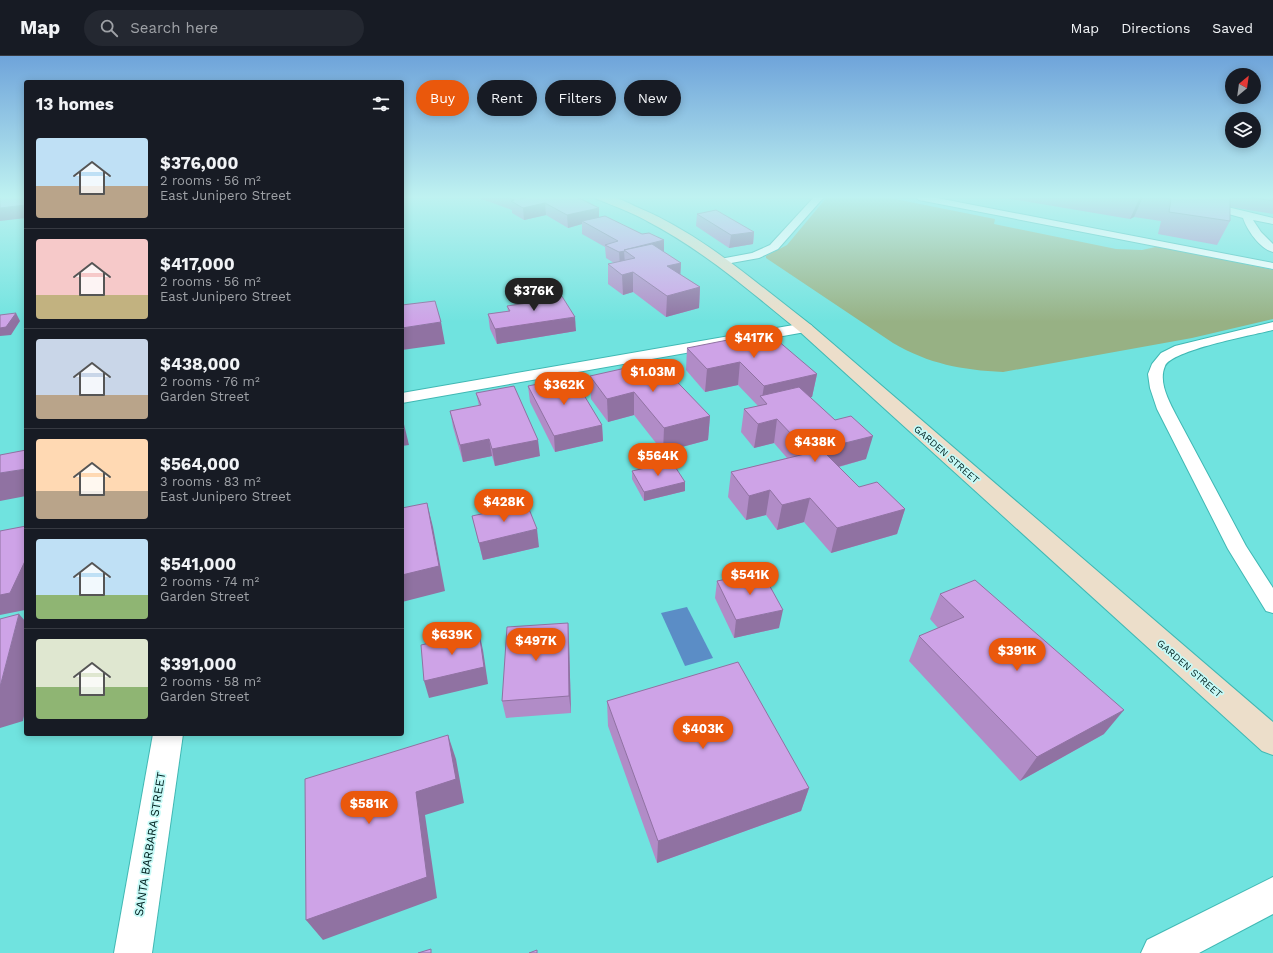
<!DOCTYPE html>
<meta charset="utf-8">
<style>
:root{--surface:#171b24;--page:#242831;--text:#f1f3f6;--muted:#9ea1a6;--line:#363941;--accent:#ea580c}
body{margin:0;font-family:"Work Sans",sans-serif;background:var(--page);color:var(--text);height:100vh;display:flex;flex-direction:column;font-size:15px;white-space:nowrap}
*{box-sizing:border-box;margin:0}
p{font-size:13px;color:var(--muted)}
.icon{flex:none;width:22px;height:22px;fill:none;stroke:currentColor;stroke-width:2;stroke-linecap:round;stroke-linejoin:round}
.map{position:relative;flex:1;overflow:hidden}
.sheet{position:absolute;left:24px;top:24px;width:380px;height:656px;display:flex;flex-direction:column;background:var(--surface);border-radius:4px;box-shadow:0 2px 10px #0003}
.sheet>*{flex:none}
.top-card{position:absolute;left:416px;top:24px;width:380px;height:36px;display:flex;gap:8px}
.needle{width:26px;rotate:29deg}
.tools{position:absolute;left:1225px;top:12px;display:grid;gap:8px}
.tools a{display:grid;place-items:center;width:36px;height:36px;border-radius:50%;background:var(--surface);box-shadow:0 2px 10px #0003;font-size:20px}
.price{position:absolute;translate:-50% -34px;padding:0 9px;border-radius:14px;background:var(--accent);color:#fff;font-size:13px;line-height:26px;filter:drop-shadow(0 1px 2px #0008)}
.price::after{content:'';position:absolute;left:50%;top:24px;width:12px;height:9px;margin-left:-6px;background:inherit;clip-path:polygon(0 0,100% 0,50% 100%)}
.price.current{background:#222;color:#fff}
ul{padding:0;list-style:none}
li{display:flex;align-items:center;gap:12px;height:100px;padding:0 12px}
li+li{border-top:1px solid var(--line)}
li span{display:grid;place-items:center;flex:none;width:112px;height:80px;border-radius:4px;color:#555}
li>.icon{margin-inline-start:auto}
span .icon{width:48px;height:48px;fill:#fffc;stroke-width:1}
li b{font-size:17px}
h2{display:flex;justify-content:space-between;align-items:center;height:48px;padding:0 12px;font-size:17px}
.chip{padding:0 14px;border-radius:18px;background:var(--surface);box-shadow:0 2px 10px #0003;font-size:14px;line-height:36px}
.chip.current{background:var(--accent);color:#fff}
header{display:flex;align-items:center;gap:24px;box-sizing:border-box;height:56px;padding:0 20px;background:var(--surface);border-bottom:1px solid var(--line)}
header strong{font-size:19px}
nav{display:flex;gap:22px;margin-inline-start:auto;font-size:14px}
.search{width:280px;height:36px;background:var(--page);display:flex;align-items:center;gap:10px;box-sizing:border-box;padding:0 14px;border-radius:22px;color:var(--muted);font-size:15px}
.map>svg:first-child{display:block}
.green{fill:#97b184}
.water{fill:#5b8dc6}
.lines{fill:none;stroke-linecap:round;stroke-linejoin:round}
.lane-casing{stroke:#40b8b4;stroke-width:2}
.street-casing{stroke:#40b8b4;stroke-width:2}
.secondary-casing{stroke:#40b8b4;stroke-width:2}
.lane{fill:#fff;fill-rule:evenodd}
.street{fill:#fff;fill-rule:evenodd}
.secondary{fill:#ecdeca;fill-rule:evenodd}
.wall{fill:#b18cc7}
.shaded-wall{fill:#9072a2}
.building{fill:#cea3e7;stroke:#9072a2}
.labels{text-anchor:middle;stroke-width:3.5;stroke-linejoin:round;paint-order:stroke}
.street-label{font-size:10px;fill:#002221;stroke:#c6faf7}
.near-street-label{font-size:12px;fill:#002221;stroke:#c6faf7}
</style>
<header>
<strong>Map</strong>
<div class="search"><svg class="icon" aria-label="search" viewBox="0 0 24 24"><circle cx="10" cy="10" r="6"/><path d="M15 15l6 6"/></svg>Search here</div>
<nav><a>Map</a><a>Directions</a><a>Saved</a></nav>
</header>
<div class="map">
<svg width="1273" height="897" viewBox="0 0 1273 897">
<rect width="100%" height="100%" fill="#70e3df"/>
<!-- green -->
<path class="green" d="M827,141H885L995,163L994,168L1116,193L1142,194L1160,190L1273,214V263L1192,282L1003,316C962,314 929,308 893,287L766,202V200L787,189Z"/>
<!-- water -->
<path class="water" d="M687,551L713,602L685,610L661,557Z"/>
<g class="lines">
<!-- lane casing -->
<g class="lane-casing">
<g id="lane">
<path d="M814,141H824L778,193L759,202L720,209L715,206L720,203L752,197L770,189Z"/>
<path d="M915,141H932L1273,207V213L919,144Z"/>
<path d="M1204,141H1212L1211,147L1273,162V168L1253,164L1261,176L1273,188V196C1260,193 1247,174 1243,162L1203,151L1201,149Z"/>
<path d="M1273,266V274C1253,279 1172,294 1165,310C1158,326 1169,345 1176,359L1246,490L1273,532V557L1266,555L1228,493L1157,353L1150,332L1148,318L1152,308L1161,297L1175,290Z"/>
</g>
</g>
<!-- street casing -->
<g class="street-casing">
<g id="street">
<path d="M805,267L811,269L813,272L811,275L402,347V337Z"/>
<path d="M153,678H183L152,897H114Z"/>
<path d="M1273,821V858L1199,897H1141L1147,884Z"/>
</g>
</g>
<!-- secondary casing -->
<g class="secondary-casing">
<path id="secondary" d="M595,141C600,141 606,140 611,141C620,142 630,148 639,152C703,179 756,227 811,269L1273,666V699L1262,695L799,275C751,236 703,194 647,165C631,156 614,150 597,143Z"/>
</g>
<!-- lane -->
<use href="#lane" class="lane"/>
<!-- street -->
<use href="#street" class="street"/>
<!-- secondary -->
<use href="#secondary" class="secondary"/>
</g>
<!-- wall -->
<g class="wall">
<path d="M476,141H577L599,152V161L642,178L664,184V196L681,207L680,218L700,231L699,252L666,261L633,236L623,239L608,228V208L614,207L606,202L605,191L582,178V168L568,172L546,159L524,164L512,157V154Z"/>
<path d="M999,141H1273V158L1230,151V165L1217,189L1158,178L1161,165L1134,161L1130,163Z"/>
<path d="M697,158L754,176L753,188L729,192L696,170Z"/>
<path d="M536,237L576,275L497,288L490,273L488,258L508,255L507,250L537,246Z"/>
<path d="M762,287L817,318L812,341H810L866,403L839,411L859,431L905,453L897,478L831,497L804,466L777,474L766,459L746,464L728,441L731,416L787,402L774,387L754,392L741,376L744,353L758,350L738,329L705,336L686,314L687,292Z"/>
<path d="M590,320L710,360L708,384L663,396L634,359L608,366L591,343Z"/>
<path d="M528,330L602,369L603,385L555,396L530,346Z"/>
<path d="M476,337L540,400L495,410L492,400L463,406L453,371L450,355L479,350Z"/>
<path d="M632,415L685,426V435L644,445L632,423Z"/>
<path d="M472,460L539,491L483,504Z"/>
<path d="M717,525L779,572L734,582L715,542Z"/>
<path d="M940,538L1104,678L1020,725L909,605L919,580L938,572L930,563Z"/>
<path d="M568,567L569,585L571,657L506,662L502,645Z"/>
<path d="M607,645L809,732L801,755L657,807L608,670Z"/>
</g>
<!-- shaded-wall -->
<g class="shaded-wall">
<path d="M525,141H543L545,147L546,159L524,164L523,152L521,150Z"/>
<path d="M1140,141H1143L1134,161L1130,163Z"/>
<path d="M26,149V162L0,165V152Z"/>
<path d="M599,152V164L582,165V168L568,172L567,159Z"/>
<path d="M754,176L753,188L729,192L731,179Z"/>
<path d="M664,184V197L635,202L625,195Z"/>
<path d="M624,195L625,208L620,210L619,196Z"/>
<path d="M681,207L680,226L667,210Z"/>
<path d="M633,216V236L623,239L622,219Z"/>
<path d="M700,231L699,252L666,261L667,240Z"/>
<path d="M16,257L20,265L11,279L0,280V272Z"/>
<path d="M575,261L576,275L497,288L495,273Z"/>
<path d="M441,266L445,288L402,294V272Z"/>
<path d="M402,300L403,308H402Z"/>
<path d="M740,306L738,329L705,336L707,313Z"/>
<path d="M817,318L812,341L767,352V348L762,342L764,330Z"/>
<path d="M634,336V359L608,366L607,343Z"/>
<path d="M402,360L409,389L402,390Z"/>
<path d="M710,360L708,384L663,396L664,372Z"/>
<path d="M777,363L774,387L754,392L758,368Z"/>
<path d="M602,369L603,385L555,396L554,380Z"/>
<path d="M873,380L866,403L816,417L821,393Z"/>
<path d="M489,383L492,400L463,406L460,389Z"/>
<path d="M538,384L540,400L495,410L492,393Z"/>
<path d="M26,413V440L0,445V417Z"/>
<path d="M685,426V435L644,445V436Z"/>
<path d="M770,434L766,459L746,464L749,440Z"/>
<path d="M810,442L804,466L777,474L782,449Z"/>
<path d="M427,447L433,471L445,535L402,546V519Z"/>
<path d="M905,453L897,478L831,497L837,472Z"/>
<path d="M537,473L539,491L483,504L479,487Z"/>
<path d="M26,503V552L25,554L0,559V539Z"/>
<path d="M783,554L779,572L734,582L736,564Z"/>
<path d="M19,558L26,566V650L23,665L0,672V631Z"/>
<path d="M568,567L569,585L571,657L569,640Z"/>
<path d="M479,576L483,594L488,628L429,642L424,625Z"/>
<path d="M1124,654L1104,678L1020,725L1037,701Z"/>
<path d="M448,679L456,703L464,747L425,759L437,842L323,884L306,864L416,736Z"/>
<path d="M809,732L801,755L657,807L658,785Z"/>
</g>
<!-- building -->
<g class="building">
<path d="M0,141H26V149L0,152Z"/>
<path d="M506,141H525L520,143L528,141H577L599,152L567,159L545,147L523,152L511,145L514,144Z"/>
<path d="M1158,141H1230V165L1169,156L1171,143Z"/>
<path d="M1249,141H1273V145Z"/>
<path d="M716,154L754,176L731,179L697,158Z"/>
<path d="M605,160L642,178L649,177L664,184L624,194L625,195L619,196L605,189L618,185L582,165Z"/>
<path d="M652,188L681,207L667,210L700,231L667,240L633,216L622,219L608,208L635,202L624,194Z"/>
<path d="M558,234L575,261L495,273L488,258L510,255L507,250L541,245L536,237Z"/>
<path d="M435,245L441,266L402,272V249Z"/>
<path d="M16,257L6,271L0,272V259Z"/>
<path d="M753,279L762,287L777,284L817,318L764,330L740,306L707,313L687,292Z"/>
<path d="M657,305L710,360L664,372L634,336L607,343L590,320Z"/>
<path d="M573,321L602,369L554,380L528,330Z"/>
<path d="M514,330L538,384L492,393L489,383L460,389L450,355L481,349L476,337Z"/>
<path d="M799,331L835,364L851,360L873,380L821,393L859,431L877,426L905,453L837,472L810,442L782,449L770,434L749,440L731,416L809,397L777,363L758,368L744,353L767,348L760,340Z"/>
<path d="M26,394V413L0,417V399Z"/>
<path d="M672,406L685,426L644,436L632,415Z"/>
<path d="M427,447L439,510L402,519V452Z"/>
<path d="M527,448L537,473L479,487L472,460Z"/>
<path d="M26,470V503L10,537L0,539V475Z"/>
<path d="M762,516L783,554L736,564L717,525Z"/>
<path d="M975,524L1124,654L1037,701L919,580L964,561L940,538Z"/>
<path d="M19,558L0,631V563Z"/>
<path d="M568,567L569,640L502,645L507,571Z"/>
<path d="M479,576L484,611L424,625L421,589Z"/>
<path d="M738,606L809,732L658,785L607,645Z"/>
<path d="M448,679L456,723L416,736L427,821L306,864L305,723Z"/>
<path d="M431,893V897H418Z"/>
<path d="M537,894V897H529Z"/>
</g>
<!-- sky -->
<linearGradient id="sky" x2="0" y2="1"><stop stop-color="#6fa4da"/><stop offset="0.53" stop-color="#bff2f1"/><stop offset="1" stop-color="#bff2f1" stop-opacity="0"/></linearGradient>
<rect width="1273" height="266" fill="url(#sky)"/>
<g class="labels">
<!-- street labels -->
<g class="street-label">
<text transform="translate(947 398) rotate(41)" y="4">GARDEN STREET</text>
<text transform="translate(1190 612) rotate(41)" y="4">GARDEN STREET</text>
</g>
<!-- near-street labels -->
<g class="near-street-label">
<text transform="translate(150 788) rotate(-81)" y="4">SANTA BARBARA STREET</text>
</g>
</g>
</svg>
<div class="tools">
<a><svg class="needle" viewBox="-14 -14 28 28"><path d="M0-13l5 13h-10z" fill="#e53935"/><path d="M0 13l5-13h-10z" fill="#9ea1a6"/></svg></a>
<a><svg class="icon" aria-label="layers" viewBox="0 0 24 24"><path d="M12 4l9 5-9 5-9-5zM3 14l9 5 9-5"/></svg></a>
</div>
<b class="price current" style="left:534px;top:256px">$376K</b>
<b class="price" style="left:754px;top:303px">$417K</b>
<b class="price" style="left:653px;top:337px">$1.03M</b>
<b class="price" style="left:564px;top:350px">$362K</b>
<b class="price" style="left:815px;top:407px">$438K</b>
<b class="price" style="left:658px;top:421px">$564K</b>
<b class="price" style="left:504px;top:467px">$428K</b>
<b class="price" style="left:750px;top:540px">$541K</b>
<b class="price" style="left:452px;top:600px">$639K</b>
<b class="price" style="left:536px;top:606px">$497K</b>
<b class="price" style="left:1017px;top:616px">$391K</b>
<b class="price" style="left:703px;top:694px">$403K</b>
<b class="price" style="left:369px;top:769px">$581K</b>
<div class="top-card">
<a class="chip current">Buy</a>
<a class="chip">Rent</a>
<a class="chip">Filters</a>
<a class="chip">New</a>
</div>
<section class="sheet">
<h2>13 homes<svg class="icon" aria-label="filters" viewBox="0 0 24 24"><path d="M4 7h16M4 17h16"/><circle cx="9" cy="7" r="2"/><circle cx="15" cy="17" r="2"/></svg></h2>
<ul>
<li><span style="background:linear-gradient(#bfe0f5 60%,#b9a48a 0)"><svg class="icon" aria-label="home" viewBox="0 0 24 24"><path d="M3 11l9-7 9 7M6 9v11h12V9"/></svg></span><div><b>$376,000</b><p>2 rooms · 56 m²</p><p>East Junipero Street</p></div></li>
<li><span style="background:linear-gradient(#f6c9c9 70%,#c2b280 0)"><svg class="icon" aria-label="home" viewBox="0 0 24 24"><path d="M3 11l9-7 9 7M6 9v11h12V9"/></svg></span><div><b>$417,000</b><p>2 rooms · 56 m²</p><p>East Junipero Street</p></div></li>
<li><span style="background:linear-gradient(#c9d6e8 70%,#b9a48a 0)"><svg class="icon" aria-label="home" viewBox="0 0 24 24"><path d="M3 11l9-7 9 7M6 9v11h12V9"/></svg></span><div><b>$438,000</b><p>2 rooms · 76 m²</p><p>Garden Street</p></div></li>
<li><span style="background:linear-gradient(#ffd9b3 65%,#b9a48a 0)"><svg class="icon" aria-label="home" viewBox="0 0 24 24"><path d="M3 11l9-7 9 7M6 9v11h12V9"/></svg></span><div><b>$564,000</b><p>3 rooms · 83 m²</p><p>East Junipero Street</p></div></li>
<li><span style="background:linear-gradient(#bfe0f5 70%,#8fb573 0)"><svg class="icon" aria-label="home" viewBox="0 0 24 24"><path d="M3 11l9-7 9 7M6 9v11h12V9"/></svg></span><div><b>$541,000</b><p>2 rooms · 74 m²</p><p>Garden Street</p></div></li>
<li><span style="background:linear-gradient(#dfe7d0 60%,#8fb573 0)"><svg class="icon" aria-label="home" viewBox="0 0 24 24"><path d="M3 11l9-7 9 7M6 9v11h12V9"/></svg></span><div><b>$391,000</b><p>2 rooms · 58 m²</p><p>Garden Street</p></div></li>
</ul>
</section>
</div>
